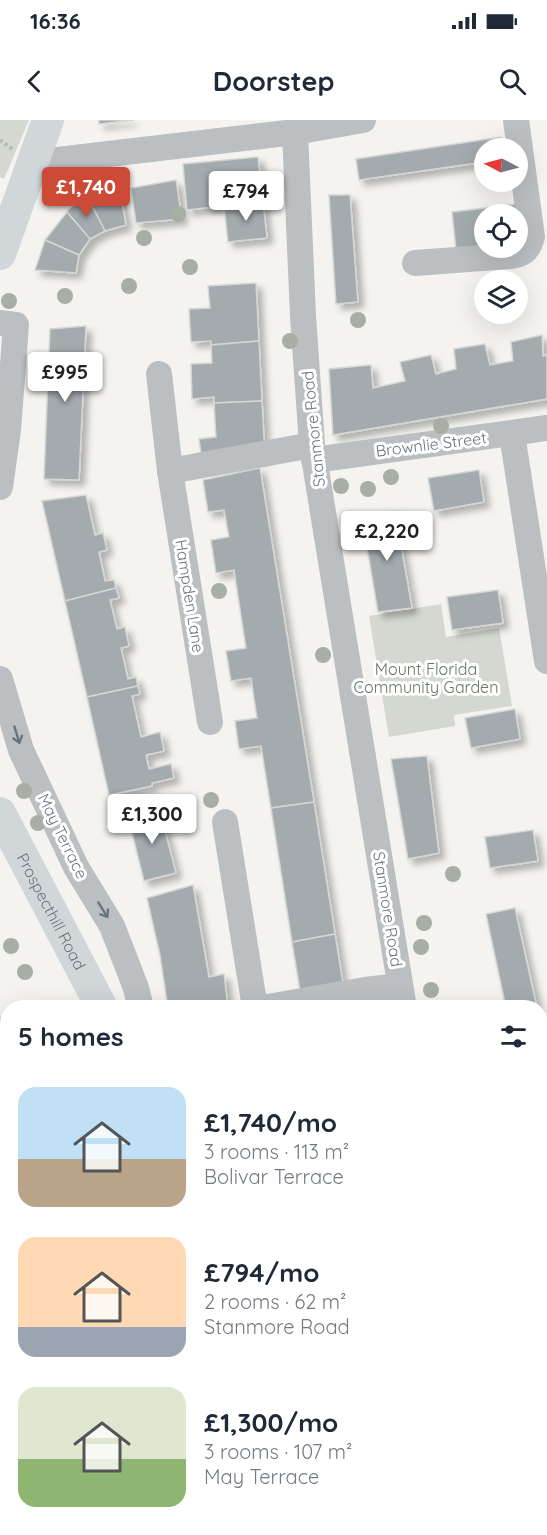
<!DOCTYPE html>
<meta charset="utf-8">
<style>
:root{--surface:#fff;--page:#f6f6f7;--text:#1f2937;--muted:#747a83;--accent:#cd4a37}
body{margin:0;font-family:Quicksand,sans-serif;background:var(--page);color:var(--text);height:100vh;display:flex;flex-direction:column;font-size:22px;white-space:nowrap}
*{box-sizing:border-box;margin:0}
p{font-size:20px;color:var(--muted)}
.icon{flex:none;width:33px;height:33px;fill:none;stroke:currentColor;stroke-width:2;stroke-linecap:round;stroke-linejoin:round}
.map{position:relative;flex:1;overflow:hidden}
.drawer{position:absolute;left:0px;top:880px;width:548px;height:536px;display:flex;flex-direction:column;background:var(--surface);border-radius:24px 24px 0 0;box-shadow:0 6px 24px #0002}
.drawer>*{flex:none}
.needle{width:39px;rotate:276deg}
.buttons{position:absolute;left:474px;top:18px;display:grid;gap:12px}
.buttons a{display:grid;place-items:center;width:54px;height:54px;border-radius:50%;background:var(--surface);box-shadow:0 6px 24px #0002;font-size:30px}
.price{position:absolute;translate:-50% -51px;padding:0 14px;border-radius:6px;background:#fff;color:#222;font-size:20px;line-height:39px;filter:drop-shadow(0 2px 3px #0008)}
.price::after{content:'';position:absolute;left:50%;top:36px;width:18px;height:14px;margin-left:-9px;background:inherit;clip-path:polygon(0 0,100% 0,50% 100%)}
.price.on{background:var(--accent);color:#fff}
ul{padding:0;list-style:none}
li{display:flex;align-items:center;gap:18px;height:150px;padding:0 18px}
li span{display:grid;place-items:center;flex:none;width:168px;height:120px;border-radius:18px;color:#555}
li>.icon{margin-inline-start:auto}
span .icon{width:72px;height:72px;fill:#fffc;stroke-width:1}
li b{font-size:26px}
h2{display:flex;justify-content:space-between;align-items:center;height:72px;padding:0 18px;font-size:26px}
.status{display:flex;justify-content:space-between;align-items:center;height:42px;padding:0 30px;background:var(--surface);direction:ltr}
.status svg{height:16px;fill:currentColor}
header{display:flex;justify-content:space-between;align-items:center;height:78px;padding:0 18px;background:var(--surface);font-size:27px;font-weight:800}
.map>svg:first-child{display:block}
.green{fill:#d4d8d0}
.building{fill:#a3abaf;stroke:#d5d5d3;stroke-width:1.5;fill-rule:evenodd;filter:url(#shadow)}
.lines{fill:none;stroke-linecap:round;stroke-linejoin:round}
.path{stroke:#b5b8ba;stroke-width:4;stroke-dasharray:3 3;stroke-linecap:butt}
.minor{stroke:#bbbfc2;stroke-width:26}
.major{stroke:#d1d6d9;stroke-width:32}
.tree{fill:#a8aea3}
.oneway{stroke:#66767e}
.labels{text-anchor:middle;stroke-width:6;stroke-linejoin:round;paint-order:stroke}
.street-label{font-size:16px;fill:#66767e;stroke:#fff}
.park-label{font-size:16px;fill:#697664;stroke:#fff}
</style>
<div class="status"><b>16:36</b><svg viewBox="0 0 49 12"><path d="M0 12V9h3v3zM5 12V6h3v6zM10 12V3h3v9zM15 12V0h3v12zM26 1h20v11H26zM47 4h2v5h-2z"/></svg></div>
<header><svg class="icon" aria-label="back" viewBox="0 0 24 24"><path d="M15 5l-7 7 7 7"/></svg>Doorstep<svg class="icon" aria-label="search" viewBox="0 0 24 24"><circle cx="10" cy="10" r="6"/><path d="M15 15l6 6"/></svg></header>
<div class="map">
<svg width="547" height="1415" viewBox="0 0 547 1415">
<defs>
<filter id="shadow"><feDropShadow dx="5.5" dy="5.5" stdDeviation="3" flood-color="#0004"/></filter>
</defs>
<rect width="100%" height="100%" fill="#f4f3f0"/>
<!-- green -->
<g class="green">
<path d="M0,0H29L4,59L0,57Z"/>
<path d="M441,484L446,517L499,508L512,586L454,595L455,606L389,617L369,496Z"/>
</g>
<!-- building -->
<g class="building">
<path d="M99,0H134L99,4Z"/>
<path d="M501,17L502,28H484V42L359,60L356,39Z"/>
<path d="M258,37L263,82L187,90L183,44Z"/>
<path d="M176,60L182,99L136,103L131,68Z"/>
<path d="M119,66L126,105L105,111L87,76Z"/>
<path d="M329,75H350L358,182L336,184Z"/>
<path d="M87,76L105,111L90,119L67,92L69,89Z"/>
<path d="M263,82L267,118L228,122L224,86Z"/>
<path d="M517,84L522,130L457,138L452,92ZM484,94H518V128H484Z"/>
<path d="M67,92L90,119L79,135L45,120Z"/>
<path d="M45,120L79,135L76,153L35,150Z"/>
<path d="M256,163L259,221L211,225V221L191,222L189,189L210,188L208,166Z"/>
<path d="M86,206L79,360L44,359L50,209Z"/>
<path d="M542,215L543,236L547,235V279L333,315L329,249L371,245L373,268L405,261L400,242L431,235L436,254L456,249L454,229L485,224L490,245L513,241L511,222Z"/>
<path d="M259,221L262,281L214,283V277L192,279L191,244L212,243L211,225Z"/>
<path d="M262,281L265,337L203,347L199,319L216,317L214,283Z"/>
<path d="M260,348L314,682L271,688L261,626L239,629L235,601L257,598L251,558L231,561L226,531L246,528L234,450L216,453L211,420L229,417L224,390L208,392L203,360Z"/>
<path d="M479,350L484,382L434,391L428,358Z"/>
<path d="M86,375L95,415L103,413L107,430L99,432L105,461L114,460L116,468L65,481L42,381Z"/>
<path d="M395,391L412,488L378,492L362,397Z"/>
<path d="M116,468L119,478L110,480L117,509L125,507L129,526L121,528L128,559L136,557L138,566L87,577L65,481Z"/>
<path d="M498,470L503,503L452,510L447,477Z"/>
<path d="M138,566L140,574L132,576L141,617L160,612L164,631L146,635L149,649L171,644L174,658L152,663V666L109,675L87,577Z"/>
<path d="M515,589L520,619L471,628L465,598Z"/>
<path d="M427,636L439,733L408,739L391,639Z"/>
<path d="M314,682L335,814L292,822L271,688Z"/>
<path d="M159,688L176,753L144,761L128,696Z"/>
<path d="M533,710L538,741L490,748L485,717Z"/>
<path d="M193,765L209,857L224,854L228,888H168L160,835L147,778Z"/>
<path d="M515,788L537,888H506L486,794Z"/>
<path d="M335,814L347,888H303L292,822Z"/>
<path d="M8,897V958L0,960V898Z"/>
<path d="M540,902L547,935V964L540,966Z"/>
<path d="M547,978V1044L540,1010V979Z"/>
<rect x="0" y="989" width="8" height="56"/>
<path d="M8,1074V1137H6L0,1110V1076Z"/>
<path d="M547,1201V1297L540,1303V1207Z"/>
<path d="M5,1362H8V1396L0,1394V1378Z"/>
<path d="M547,1372V1415H534L528,1408H540V1378Z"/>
<path d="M160,1408H210L209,1415L160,1412Z"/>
<path d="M300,1408H408L399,1415H300Z"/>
<path d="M500,1408H528L534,1415H492Z"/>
<path d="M160,1412L189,1415H159Z"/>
</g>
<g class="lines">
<!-- path -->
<path class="path" d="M0,20L12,29"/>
<!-- minor -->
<g class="minor">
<path d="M295,12L303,196L312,325L404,888"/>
<path d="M32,43L295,12L363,0"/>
<path d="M415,143L511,136C524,134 528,130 532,117L516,0"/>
<path d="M0,203L16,205L8,310L0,367"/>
<path d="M159,254L170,351L210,602"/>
<path d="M512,314L547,541"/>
<path d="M314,340L547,308"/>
<path d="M170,351L312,325"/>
<path d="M0,559L21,630L76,747L112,806L136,868L141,888"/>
<path d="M225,702L255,888"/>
<path d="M262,888L365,870L400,866"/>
<path d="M540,1341L547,1336"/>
<path d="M304,1408L305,1415"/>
<path d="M149,1415L150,1408"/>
<path d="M444,1415L452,1408"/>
</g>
<!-- major -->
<g class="major">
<path d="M0,134L48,0"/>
<path id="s1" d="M0,693L102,888"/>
<path d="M102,1415L103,1408"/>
</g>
</g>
<!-- trees -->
<g class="tree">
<circle cx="178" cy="94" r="8"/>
<circle cx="144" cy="118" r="8"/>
<circle cx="190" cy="147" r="8"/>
<circle cx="129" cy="166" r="8"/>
<circle cx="65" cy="176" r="8"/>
<circle cx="9" cy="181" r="8"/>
<circle cx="358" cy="200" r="8"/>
<circle cx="290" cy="221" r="8"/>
<circle cx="441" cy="306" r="8"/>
<circle cx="391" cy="357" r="8"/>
<circle cx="341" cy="366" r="8"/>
<circle cx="368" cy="369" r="8"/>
<circle cx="219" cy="471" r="8"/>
<circle cx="323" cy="535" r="8"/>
<circle cx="24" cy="671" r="8"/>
<circle cx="211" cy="680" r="8"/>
<circle cx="38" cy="703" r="8"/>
<circle cx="453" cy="754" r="8"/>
<circle cx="424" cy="803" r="8"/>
<circle cx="11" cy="826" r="8"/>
<circle cx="421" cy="827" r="8"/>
<circle cx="25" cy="852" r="8"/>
<circle cx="431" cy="870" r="8"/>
</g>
<!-- one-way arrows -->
<defs><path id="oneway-shaft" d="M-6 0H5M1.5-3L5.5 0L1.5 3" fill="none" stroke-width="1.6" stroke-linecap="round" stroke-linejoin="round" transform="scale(1.5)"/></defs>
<g class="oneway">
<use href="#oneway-shaft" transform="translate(17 615) rotate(73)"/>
<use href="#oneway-shaft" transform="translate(103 790) rotate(58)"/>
</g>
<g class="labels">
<!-- street labels -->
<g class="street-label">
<text transform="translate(313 309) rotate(-96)" y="6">Stanmore Road</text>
<text transform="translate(431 324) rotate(-7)" y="6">Brownlie Street</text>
<text transform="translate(190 476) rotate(81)" y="6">Hampden Lane</text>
<text transform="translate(63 716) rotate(64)" y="6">May Terrace</text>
<text transform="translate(388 789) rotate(81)" y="6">Stanmore Road</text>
<text dy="6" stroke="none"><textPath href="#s1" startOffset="111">Prospecthill Road</textPath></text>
</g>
<!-- park labels -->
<g class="park-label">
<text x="426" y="555">Mount Florida<tspan x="426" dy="18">Community Garden</tspan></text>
</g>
</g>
</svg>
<div class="buttons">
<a><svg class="needle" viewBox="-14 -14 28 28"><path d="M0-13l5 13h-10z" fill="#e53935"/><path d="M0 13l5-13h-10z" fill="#747a83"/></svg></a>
<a><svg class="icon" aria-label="locate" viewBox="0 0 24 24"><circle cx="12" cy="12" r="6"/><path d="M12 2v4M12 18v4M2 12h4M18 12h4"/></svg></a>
<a><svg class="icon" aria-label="layers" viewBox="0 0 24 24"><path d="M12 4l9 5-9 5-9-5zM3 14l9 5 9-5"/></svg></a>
</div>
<b class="price on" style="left:86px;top:98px">£1,740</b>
<b class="price" style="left:246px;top:102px">£794</b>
<b class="price" style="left:65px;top:283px">£995</b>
<b class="price" style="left:387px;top:442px">£2,220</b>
<b class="price" style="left:152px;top:725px">£1,300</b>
<section class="drawer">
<h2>5 homes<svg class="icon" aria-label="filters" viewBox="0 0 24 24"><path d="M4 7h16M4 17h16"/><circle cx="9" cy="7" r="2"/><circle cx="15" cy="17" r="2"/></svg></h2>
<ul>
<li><span style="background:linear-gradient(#bfe0f5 60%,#b9a48a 0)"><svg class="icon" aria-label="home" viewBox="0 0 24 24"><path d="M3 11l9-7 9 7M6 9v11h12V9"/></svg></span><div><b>£1,740/mo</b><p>3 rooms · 113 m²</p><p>Bolivar Terrace</p></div></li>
<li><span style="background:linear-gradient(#ffd9b3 75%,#9aa5b1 0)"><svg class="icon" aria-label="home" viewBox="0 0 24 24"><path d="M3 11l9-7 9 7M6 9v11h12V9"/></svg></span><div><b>£794/mo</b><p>2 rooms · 62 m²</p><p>Stanmore Road</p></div></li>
<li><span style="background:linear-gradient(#dfe7d0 60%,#8fb573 0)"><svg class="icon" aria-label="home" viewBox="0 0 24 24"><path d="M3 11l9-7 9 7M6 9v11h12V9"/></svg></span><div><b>£1,300/mo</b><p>3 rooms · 107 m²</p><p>May Terrace</p></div></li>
</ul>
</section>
</div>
